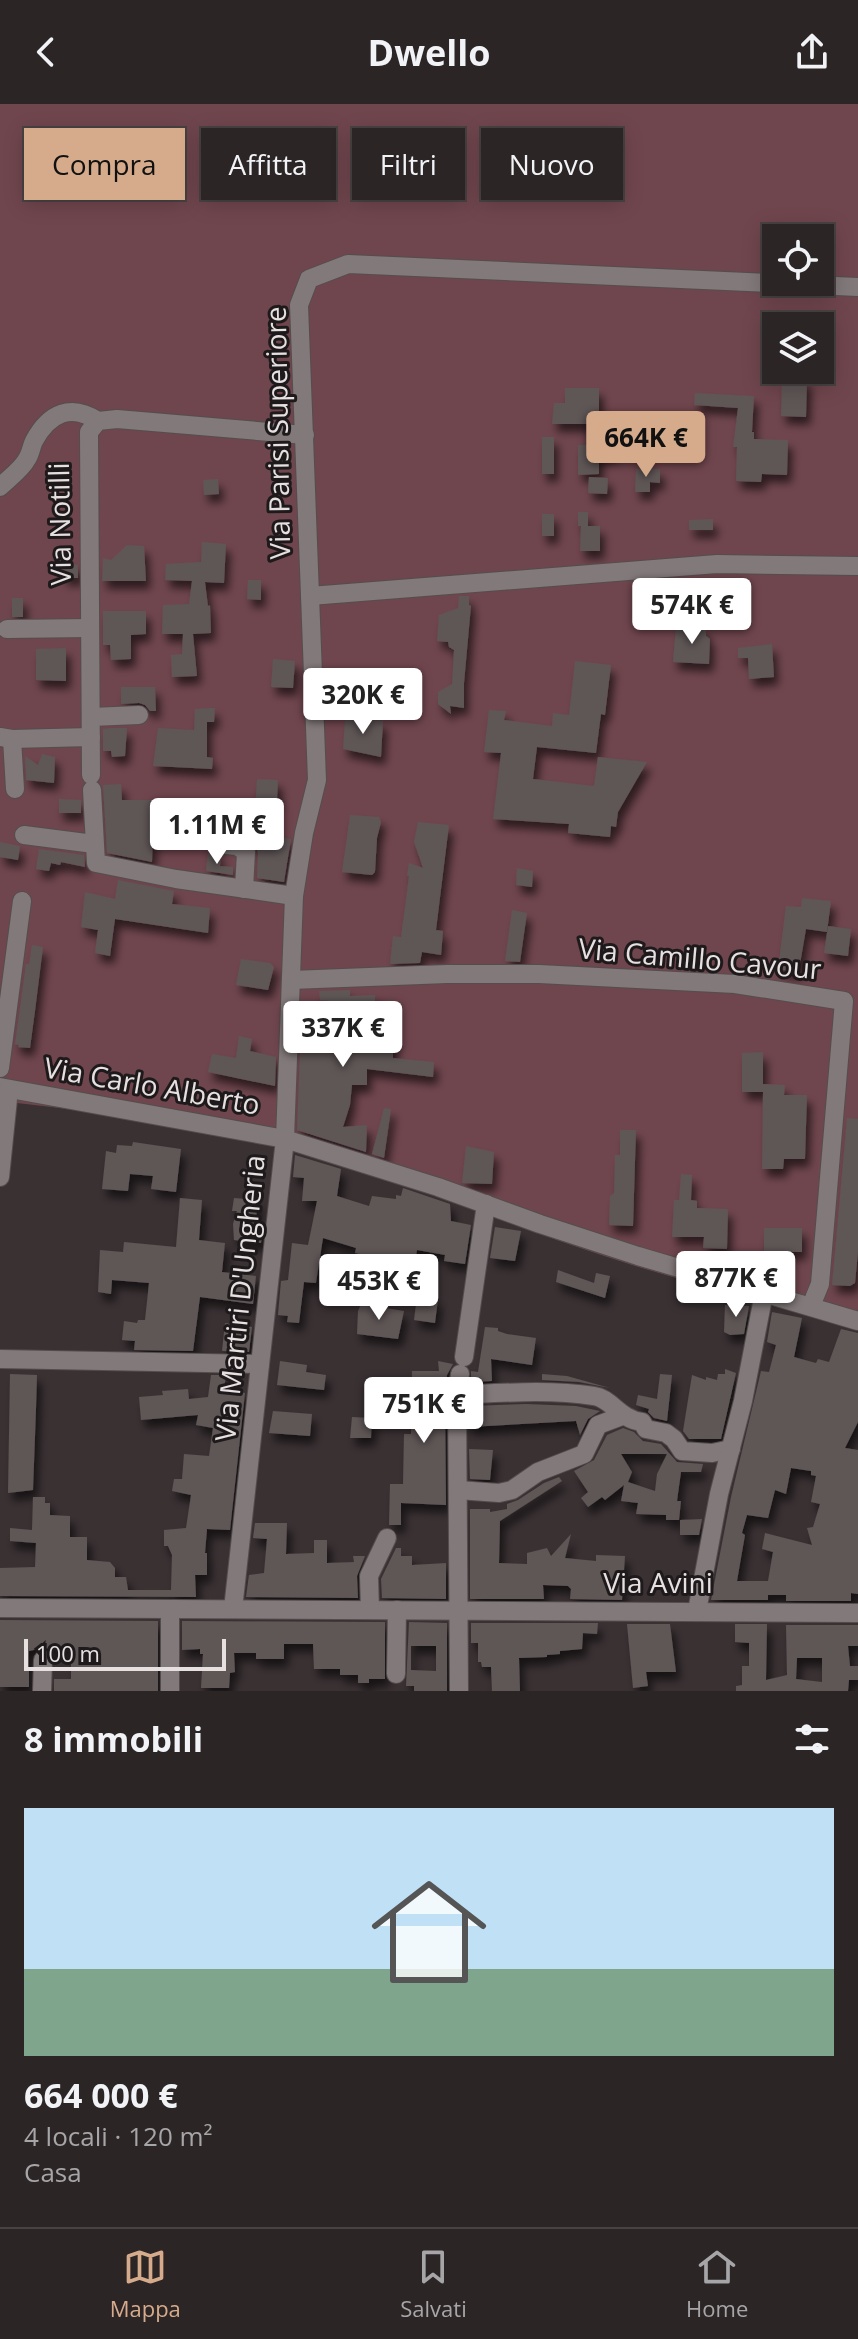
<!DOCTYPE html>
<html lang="it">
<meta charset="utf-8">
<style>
:root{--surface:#2c2526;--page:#342d2e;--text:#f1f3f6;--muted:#a6a5a7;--line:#484243;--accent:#d6ab8b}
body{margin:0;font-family:"Open Sans",sans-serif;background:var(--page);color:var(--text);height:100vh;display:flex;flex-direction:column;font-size:30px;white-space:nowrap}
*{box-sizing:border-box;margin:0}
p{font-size:26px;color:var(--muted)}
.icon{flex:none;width:44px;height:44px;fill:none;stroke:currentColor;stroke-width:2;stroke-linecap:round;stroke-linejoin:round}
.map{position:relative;height:1587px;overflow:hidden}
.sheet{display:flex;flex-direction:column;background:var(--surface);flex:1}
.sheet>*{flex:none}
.guide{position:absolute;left:24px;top:24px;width:810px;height:72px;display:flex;gap:16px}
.fabs{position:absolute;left:762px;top:120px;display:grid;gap:16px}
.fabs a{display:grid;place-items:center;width:72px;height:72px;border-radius:0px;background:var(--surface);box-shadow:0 4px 20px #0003,0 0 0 2px var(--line);font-size:40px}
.scale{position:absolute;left:24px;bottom:20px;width:202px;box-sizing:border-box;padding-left:8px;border:4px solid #e6e0e1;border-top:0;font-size:22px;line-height:28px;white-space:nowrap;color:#e6e0e1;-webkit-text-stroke:6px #1e1a1b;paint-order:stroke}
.price{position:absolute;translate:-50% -68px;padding:0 18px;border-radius:8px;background:#fff;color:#222;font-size:26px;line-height:52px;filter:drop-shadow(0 2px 4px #0008)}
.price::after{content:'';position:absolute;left:50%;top:48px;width:24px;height:18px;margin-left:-12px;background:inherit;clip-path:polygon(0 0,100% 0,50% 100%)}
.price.selected{background:var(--accent);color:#111}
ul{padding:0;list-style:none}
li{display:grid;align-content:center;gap:16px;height:424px;padding:0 24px}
li span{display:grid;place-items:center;height:248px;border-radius:0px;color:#555}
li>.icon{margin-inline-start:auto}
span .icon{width:144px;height:144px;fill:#fffc;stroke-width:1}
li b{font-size:34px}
h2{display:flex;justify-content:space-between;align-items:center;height:96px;padding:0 24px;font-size:34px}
.pill{padding:0 28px;border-radius:0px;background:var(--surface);box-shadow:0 4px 20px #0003,0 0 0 2px var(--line);font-size:28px;line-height:72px}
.pill.selected{background:var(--accent);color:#111}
header{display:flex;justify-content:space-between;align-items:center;height:104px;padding:0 24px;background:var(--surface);font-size:36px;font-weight:700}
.menu{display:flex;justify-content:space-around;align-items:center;height:112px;border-top:2px solid var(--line);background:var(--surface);font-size:22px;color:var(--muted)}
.menu a{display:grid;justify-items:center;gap:4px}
.menu .selected{color:var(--accent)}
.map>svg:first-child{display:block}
.green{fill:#70464e;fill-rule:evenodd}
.building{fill:#5f5657;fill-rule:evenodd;filter:url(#shadow)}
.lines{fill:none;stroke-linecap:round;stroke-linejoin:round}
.minor-casing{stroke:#544d4e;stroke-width:20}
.minor{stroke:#82797a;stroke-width:18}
.labels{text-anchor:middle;stroke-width:6;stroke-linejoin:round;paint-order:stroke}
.street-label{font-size:28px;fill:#e6e0e1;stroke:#1e1a1b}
</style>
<header><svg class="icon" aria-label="back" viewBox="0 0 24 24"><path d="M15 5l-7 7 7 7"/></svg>Dwello<svg class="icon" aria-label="share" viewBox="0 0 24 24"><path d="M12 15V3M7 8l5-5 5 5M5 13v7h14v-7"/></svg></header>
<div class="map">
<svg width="858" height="1587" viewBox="0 0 858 1587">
<defs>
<filter id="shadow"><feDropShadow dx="4.5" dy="8" stdDeviation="4" flood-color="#0009"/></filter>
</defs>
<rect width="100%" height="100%" fill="#3a3133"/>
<!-- green -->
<path class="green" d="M0,0H858V1226C699,1180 535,1141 388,1063L94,1008L0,997ZM776,134H820V178H776ZM776,222H820V266H776Z"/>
<!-- building -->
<g class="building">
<path d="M782,275H807L806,313L781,312Z"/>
<path d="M565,284H599V321H612V351H599V370L578,371V341H587V320H552L554,299H565Z"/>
<path d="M695,289L754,292L752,328H754V335L788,336L787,371L762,370L761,378L736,377L737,343H733L738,304L694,301Z"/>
<rect x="542" y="333" width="12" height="37"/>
<path d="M636,365H660V379L650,378V388H635Z"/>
<path d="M589,373L608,374L607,390L588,389Z"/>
<path d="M218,375L219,390L204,391L203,376Z"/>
<path d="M578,408H588V422H600V447H580L581,422H578Z"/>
<rect x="542" y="410" width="12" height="22"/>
<path d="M713,415V426H689V416Z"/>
<path d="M202,438L226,440L224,479L205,478L208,502L210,501L211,529L193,530L197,572L172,573L171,551L182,550L183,530H162L163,501L189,500L192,477L165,476L166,460L201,458Z"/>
<path d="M127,441L144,442L146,477H102L103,454L111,456Z"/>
<path d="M62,460L78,461V474H63Z"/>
<path d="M248,476H261V496L247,495Z"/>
<path d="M459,492H469V501L471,502L464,579V604L450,602L451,610L438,600V588L452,580L454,546L449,543L448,538L437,537L439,511L458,504Z"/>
<rect x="12" y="494" width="11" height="19"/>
<path d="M103,507H146V530L131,531V555L111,556L110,541H103Z"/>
<path d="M676,522L706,524V532L710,535L709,560L673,558Z"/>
<path d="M772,540L774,573L749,575L748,554H738V544Z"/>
<path d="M66,544V577L36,576V545Z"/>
<path d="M273,555L295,557L293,584L271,583Z"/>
<path d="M575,557L611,561L605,611L601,610L596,649L537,643L533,675L594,682L598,653L647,658L618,708L616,723L611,722L610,733L568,729L569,720L493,715L501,649L484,648L489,606L506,607L504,616L552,622L553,609L569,611Z"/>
<path d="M121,583H155L156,607H150L145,601L139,599L121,600Z"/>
<path d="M209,604H215L214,618H207V653L213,654L212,665L153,662L158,624L194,626L195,605Z"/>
<path d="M356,611L367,616L383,617L381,653L343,645L345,617Z"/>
<path d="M111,624H127L125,652L112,653L111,647H103V625Z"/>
<path d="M42,650L55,653L54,679L26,676L25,652L38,661Z"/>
<path d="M257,675L278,676L277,697L267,695L265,731L291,735L284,778L257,774L258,749L254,737L239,730L224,729L223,725L226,718H229L230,705L255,708Z"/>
<path d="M121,680L122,696H152V698H160L158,729H153L152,758L107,749L103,681Z"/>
<path d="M59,695L81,696V709H59Z"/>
<path d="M350,711L379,713L381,718L377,734L375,768L372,771L342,768Z"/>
<path d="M418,718L449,721L436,826L443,827L441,851L422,848L420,859L390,860L393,832L401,833L409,772H407L409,759L423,764L414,738Z"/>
<path d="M0,738L20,742L18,756L0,753Z"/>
<path d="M39,745L84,751L85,763L61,758L60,761L51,759L49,767L36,765Z"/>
<path d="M208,749L221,753L220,762L233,763V771L206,767Z"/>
<path d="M517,764L533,767L532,783L516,781Z"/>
<path d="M118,776L174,787L172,800L210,804L208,829L115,815L110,852L95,849L98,826L81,823L85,788L115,795Z"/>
<path d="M802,794L831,797L827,828L806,825L799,866L794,868L778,865L786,802L801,803Z"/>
<path d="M512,806L527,809L520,858L505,857Z"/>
<path d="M828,822L851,825L848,852L824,849Z"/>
<path d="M32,841L43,843L35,907L30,944L18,943L19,941L15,940L26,860H29Z"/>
<path d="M241,855L270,859L274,863L268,886L236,881Z"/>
<path d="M350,886V892L375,891V914H367V934L393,935V954L434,958L433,973L367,965V981H352L350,1001L343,1023L367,1021L366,1048L297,1026L301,922H341L340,898L320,896L319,887Z"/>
<path d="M239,932L252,935L250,947L276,953L275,982L208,968L212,950L236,954Z"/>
<path d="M763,948V980L785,981L784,991H807L805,1055H784L783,1065H762L763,988H742V949Z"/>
<path d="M384,1004L391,1005L384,1054L372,1050Z"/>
<path d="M847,1014L858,1015V1148L855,1179L850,1182L832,1181Z"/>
<path d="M620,1026H636L633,1122L609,1121L610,1092L614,1089L615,1051H620Z"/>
<path d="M133,1038L181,1045L176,1088L151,1085L153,1072L130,1070L128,1087L102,1085L106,1047L116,1049L117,1041L132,1042Z"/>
<path d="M466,1042L494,1048L492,1080L462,1079Z"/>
<path d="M295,1051L341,1065L337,1092L369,1102L372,1092L396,1095V1091L401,1092L403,1084L450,1100L451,1117L471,1121L465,1160L444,1157L445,1151L417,1146L411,1183L398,1182L387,1180L389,1169H380L383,1155L355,1149L356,1144L323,1134L316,1179L304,1178L299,1219L287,1218L288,1212L278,1211L281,1177L288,1176L292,1139L308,1141L317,1097H302L304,1074L293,1073Z"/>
<path d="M681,1070L692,1071L691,1096L697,1097V1104L728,1105L727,1145L703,1144L704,1133H672L674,1096H679Z"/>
<path d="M180,1094L202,1096L199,1136L225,1139L222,1168L256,1172L253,1200L200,1193L193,1247L134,1246L135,1237L122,1236L124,1217L137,1219L138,1216H145L149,1179L112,1176L111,1190L98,1188L100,1146L123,1148L124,1138L176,1143Z"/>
<path d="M234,1094L258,1096L255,1123H263L261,1139L234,1136L233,1120L237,1107H232Z"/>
<path d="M495,1123L521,1127L515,1157L490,1154Z"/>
<rect x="764" y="1124" width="38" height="24"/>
<path d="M558,1166L594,1179L596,1169L610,1172L605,1194L556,1178Z"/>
<path d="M417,1192L438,1195L435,1219L414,1216Z"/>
<path d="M361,1200L404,1207L398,1235L357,1230L358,1207Z"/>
<path d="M725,1201L749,1202L744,1230L730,1231L724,1228Z"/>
<path d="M772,1208L802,1214L794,1253L816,1259L818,1255L829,1258L841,1225L858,1229V1318L845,1344L858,1346V1490L851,1489V1497H786V1491H768V1496H711L731,1393L761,1267L769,1268L776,1241L767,1238ZM791,1364L811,1367V1371L816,1372L811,1398L820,1400L813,1423L807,1424L812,1441L765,1429L762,1445L773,1448L768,1477H737L745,1431L742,1429L747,1411L768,1414L775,1386L786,1390Z"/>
<path d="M225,1219L252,1223L249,1248L222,1247Z"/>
<path d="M485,1223L498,1224V1227L507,1230L536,1234L532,1261L491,1255L492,1277L471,1278V1267L478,1268Z"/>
<path d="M280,1257L307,1261L306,1268L326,1271L324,1286L277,1281Z"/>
<path d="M438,1257L453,1260L447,1271L445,1291L446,1401L401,1399V1421H389L390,1380H403L404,1330H411L412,1267H439Z"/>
<path d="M725,1265L736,1269L721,1335H689L683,1327L692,1271L706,1276V1273L717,1276L718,1270H725Z"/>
<path d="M10,1270L37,1271L36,1305L33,1386L8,1389Z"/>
<path d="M542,1270L567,1272L610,1284L579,1278L542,1276Z"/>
<path d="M660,1270L672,1271L667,1317L654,1314L648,1308L649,1305L636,1301L638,1291L657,1295Z"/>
<path d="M211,1271H226L224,1285L245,1289L230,1426L207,1425L205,1449H207V1471H195L196,1493L0,1492V1464L35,1463L36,1439L10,1437V1424L32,1426L33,1393H45V1399H50V1411L70,1412V1433H87V1456L110,1458L115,1464V1473H126L128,1486H171L172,1451L168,1442H164V1426L186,1424L191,1391L172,1387L174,1375H182L184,1350L209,1352L213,1324L196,1321L198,1311L141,1316L139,1293L163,1291L162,1287L188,1285L189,1295L208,1293Z"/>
<path d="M526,1300L576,1302L600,1307L588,1315L580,1331L576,1317L469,1323V1302Z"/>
<path d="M273,1307L312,1310L310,1332L269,1329Z"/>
<path d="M352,1313L372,1314L371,1334H350Z"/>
<path d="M623,1324L634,1328L643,1337L661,1340L677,1358L703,1360L701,1368H681L677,1397H681L679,1416H666V1411L636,1410L638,1399L621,1397L624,1381L605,1396L602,1393L588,1403L581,1394L588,1388L574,1367L594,1356L607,1331ZM621,1350H667L657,1370L655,1387L628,1378L632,1368Z"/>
<path d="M469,1345L493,1346L490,1376L470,1375Z"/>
<path d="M559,1373L562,1377L500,1417L499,1459L527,1460V1449L547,1444L551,1452L571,1430L565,1454L596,1457V1451L625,1452L622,1496L570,1495L571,1485L568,1482L543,1481L544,1495H470V1405H490V1408L507,1405V1400L518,1396L544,1379Z"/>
<path d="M702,1415L699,1431H680V1416Z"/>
<path d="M255,1419H287L286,1450L314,1449V1436H327V1459L354,1458L353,1452H365L357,1472L358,1494L246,1493L249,1471L264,1469L267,1435L253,1434Z"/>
<path d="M396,1444H401V1452H412V1461L446,1459V1495L382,1494L381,1475Z"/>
<path d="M0,1516L158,1517V1587H54V1575H71V1547L43,1544L29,1547V1583H0Z"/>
<path d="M182,1517L385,1518V1575H369V1579H358V1571H340V1565H314L313,1540H284V1555H256V1549H234L235,1568L230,1569L229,1584H201L203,1550H200V1545L182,1546Z"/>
<path d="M409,1518L447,1519V1587H414V1582H406ZM411,1542H436V1567L411,1566Z"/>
<path d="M471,1519H598L597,1530L583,1529L582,1545L560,1547V1550L547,1551V1553L519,1554L520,1587H492L491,1563H482L481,1558H478V1539H471Z"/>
<path d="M627,1520H670L676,1568H646L648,1582L633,1584Z"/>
<path d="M735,1520H767L766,1576L787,1571L786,1521H858V1542H848L850,1562H858V1576H849L848,1587H736V1582L742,1581V1562H749V1539L735,1538ZM797,1554H822V1578L796,1575Z"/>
</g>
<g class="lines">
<!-- minor casing -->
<g class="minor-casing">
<g id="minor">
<path d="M0,383C8,375 22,365 27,355C31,349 31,343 34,337C49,309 71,299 98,317"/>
<path d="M310,492L717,460L858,462"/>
<path d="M7,525L90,524"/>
<path d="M91,613L139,611"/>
<path d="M0,633L12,635L91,633"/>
<path d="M12,635L15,685"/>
<path d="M91,671L89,328L98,317L117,315L305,331"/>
<path d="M92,686L96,759L176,775L294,792"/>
<path d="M214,715L211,725L215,740L237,742L246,748L244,785"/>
<path d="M24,731L94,740"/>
<path d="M291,876L447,870H539L735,880L844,897L820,1180L811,1202"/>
<path d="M0,964L22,797"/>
<path d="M0,983L285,1035L438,1083L540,1120L638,1152L858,1217"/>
<path d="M0,1073L9,985"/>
<path d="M464,1253L486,1100"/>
<path d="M0,1255L260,1260"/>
<path d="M457,1291C502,1289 549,1285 594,1292C611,1294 619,1315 642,1318L646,1325L666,1329L674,1335L682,1347L712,1349L731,1345"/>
<path d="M458,1386L499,1389L512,1386L538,1368L584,1350L598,1321L622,1312"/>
<path d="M0,1504L858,1509"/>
<path d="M170,1505V1587"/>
<path d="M233,1505L285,1035L294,792L304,729L317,676L299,201L309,175L348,160L858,183"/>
<path d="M370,1506L369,1472L387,1434"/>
<path d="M697,1507L719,1390L743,1297L764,1189"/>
<path d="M396,1570L397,1506"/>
<path d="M42,1587L43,1556"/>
<path d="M459,1587L457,1291L460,1270"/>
</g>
</g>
<!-- minor -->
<use href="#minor" class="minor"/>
</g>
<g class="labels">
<!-- street labels -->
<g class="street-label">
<text transform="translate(278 329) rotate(-91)" y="10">Via Parisi Superiore</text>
<text transform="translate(60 420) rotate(-91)" y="10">Via Notilli</text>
<text transform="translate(700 855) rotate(5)" y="10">Via Camillo Cavour</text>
<text transform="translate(152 982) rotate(10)" y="10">Via Carlo Alberto</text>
<text transform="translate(240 1194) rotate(-84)" y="10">Via Martiri D'Ungheria</text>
<text x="658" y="1489">Via Avini</text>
</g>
</g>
</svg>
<div class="fabs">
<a><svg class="icon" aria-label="locate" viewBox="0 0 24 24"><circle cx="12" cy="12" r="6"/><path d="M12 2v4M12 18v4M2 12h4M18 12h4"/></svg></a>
<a><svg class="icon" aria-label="layers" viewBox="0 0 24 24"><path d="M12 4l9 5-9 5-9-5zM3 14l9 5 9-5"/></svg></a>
</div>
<div class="scale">100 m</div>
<b class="price selected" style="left:646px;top:375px">664K €</b>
<b class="price" style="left:692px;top:542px">574K €</b>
<b class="price" style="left:363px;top:632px">320K €</b>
<b class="price" style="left:217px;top:762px">1.11M €</b>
<b class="price" style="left:343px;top:965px">337K €</b>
<b class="price" style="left:736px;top:1215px">877K €</b>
<b class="price" style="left:379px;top:1218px">453K €</b>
<b class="price" style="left:424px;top:1341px">751K €</b>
<div class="guide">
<a class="pill selected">Compra</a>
<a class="pill">Affitta</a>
<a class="pill">Filtri</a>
<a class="pill">Nuovo</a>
</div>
</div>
<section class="sheet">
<h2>8 immobili<svg class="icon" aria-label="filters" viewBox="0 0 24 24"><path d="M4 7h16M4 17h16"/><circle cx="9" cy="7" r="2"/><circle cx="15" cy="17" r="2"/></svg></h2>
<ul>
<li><span style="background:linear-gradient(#bfe0f5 65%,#7fa58c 0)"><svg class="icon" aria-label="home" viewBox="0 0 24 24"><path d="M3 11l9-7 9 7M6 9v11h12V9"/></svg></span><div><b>664 000 €</b><p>4 locali · 120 m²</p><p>Casa</p></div></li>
</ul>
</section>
<nav class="menu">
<a class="selected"><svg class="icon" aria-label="map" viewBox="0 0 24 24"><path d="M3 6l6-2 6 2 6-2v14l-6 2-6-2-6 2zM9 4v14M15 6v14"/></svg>Mappa</a>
<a><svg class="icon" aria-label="saved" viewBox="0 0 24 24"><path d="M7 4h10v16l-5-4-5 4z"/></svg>Salvati</a>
<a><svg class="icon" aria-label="home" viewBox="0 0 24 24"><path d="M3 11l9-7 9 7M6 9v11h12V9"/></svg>Home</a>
</nav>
